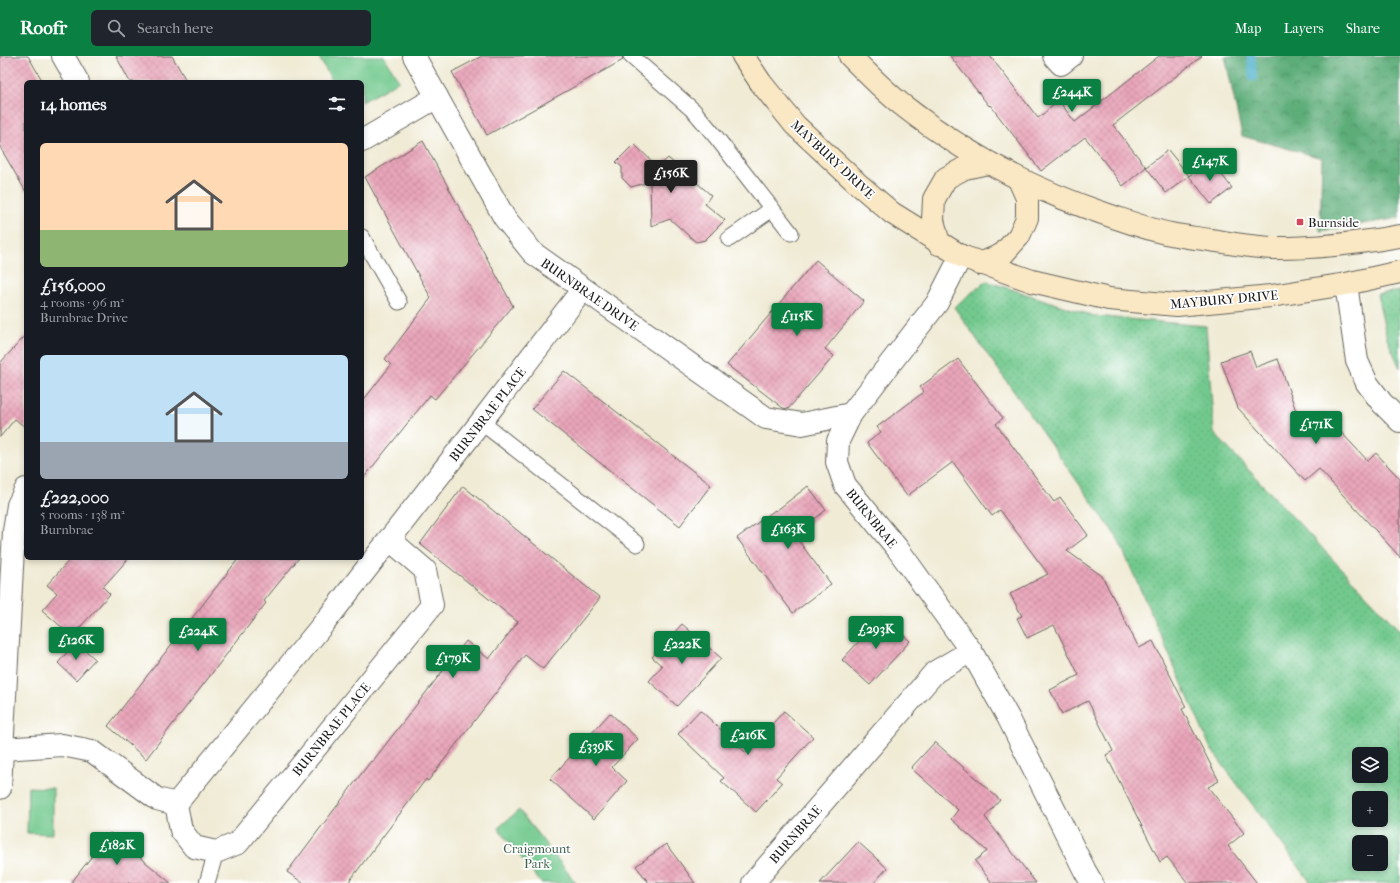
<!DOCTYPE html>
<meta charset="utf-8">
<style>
:root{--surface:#171b24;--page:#20242c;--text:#f1f3f6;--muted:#9ea1a6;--accent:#0b8043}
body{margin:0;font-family:"IM FELL French Canon",serif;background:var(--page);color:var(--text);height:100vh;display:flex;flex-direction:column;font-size:15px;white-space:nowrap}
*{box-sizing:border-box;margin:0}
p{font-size:13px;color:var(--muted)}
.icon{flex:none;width:22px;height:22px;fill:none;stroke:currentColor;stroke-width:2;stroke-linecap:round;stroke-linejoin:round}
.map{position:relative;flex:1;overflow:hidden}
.details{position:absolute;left:24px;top:24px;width:340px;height:480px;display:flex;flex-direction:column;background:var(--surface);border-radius:6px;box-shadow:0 2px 6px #0003}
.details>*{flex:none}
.buttons{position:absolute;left:1352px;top:691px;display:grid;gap:8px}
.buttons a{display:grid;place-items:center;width:36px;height:36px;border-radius:6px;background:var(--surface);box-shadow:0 2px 6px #0003;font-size:20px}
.price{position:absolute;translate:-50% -34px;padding:0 9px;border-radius:4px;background:var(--accent);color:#fff;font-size:13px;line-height:26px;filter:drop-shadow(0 1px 2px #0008)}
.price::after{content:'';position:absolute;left:50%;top:24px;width:12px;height:9px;margin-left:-6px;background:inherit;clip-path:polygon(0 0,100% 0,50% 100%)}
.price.active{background:#222;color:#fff}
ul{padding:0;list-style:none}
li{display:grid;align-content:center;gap:8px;height:212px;padding:0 16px}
li span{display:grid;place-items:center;height:124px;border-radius:6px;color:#555}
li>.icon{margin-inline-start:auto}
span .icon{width:72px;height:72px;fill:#fffc;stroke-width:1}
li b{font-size:17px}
h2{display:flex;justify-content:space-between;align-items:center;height:48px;padding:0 16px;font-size:17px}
header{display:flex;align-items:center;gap:24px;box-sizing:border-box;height:56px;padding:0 20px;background:var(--accent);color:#fff}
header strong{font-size:19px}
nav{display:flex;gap:22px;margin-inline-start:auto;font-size:14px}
.search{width:280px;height:36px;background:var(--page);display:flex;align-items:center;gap:10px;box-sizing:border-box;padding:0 14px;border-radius:6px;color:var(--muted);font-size:15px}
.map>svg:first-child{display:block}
.grass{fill:url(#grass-dots);stroke:#477255;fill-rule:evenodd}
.forest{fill:url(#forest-crowns);stroke:#3c644a}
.park{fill:#72c98e;stroke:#477255}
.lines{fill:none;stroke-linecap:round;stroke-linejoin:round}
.stream{stroke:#49adc8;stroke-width:9}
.building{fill:url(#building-cross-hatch)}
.lane-casing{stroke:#66645d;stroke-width:17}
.street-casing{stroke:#66645d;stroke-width:24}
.secondary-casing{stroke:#66645d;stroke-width:24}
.lane{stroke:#fff;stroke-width:15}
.street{stroke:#fff;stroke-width:22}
.secondary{stroke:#fae7c3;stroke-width:22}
.poi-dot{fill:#d1495b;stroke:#fff;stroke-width:1.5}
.labels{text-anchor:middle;stroke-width:3.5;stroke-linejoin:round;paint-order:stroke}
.street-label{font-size:13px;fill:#1c1c1c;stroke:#fff}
.poi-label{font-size:13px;fill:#1c1c1c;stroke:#fff;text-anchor:start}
.park-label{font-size:13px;fill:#3e614a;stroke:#fff}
</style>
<header>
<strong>Roofr</strong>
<div class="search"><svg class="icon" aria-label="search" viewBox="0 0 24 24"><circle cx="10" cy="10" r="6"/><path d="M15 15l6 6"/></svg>Search here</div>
<nav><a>Map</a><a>Layers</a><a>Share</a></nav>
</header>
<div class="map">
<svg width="1400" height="827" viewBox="0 0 1400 827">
<defs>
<pattern id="grass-dots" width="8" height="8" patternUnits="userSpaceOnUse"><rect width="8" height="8" fill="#72c98e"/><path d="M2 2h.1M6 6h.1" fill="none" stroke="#62ac7a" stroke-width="1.8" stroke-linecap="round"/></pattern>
<pattern id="forest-crowns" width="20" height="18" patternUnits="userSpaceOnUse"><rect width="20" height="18" fill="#5dad79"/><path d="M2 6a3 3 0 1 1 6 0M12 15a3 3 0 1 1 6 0" fill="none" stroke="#4c8c62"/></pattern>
<pattern id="building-cross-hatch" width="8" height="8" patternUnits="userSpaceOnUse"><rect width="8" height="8" fill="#e9a5ba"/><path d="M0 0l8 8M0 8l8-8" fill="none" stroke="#c78d9f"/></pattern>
</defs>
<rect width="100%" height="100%" fill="#fff"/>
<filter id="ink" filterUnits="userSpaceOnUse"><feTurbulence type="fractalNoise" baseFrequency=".025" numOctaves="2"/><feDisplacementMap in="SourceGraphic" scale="8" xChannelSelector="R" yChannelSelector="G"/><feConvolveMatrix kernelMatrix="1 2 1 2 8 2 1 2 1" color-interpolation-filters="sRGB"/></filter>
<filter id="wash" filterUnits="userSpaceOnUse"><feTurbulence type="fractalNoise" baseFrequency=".012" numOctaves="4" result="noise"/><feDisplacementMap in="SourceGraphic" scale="16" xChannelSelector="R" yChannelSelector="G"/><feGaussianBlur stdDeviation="0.9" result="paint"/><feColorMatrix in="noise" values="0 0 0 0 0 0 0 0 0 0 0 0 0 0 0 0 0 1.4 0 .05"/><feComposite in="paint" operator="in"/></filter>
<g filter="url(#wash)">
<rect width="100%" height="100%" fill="#f0ebd5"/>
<!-- grass -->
<g class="grass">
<path d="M986,225L1094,260L1206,270L1214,377L1400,575V827H1311L1211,693L1118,483L954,251ZM1359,698H1381V720H1359ZM1359,742H1381V764H1359ZM1359,786H1381V808H1359Z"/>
<path d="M1400,235V312L1387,283L1377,238Z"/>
</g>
<!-- forest -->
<path class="forest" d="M1225,0H1400V162L1320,175L1322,102L1242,80Z"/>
<!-- park -->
<g class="park">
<path d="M318,0H384L399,25L362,46V26H333Z"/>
<path d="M28,731L53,732V778L27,777Z"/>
<path d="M519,754L576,827H541L498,772Z"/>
</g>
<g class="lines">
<!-- stream -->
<path class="stream" d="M1251,0L1253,21"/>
</g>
<g id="blocks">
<!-- building -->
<g class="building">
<path d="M0,0H28L43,26H26V136L0,91Z"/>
<path d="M116,0H172L187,26H130Z"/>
<path d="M482,0H622L623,4L487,79L452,16Z"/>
<path d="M950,0H990L1038,62L1059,45L1075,66L1159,0H1202L1113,69L1146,111L1123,130L1085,81L1041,115L990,49L989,50Z"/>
<path d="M423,85L513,250L435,343L430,339L362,424V346L391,309L385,303L431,242L365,121Z"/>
<path d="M634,88L658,111L668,102L711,139L705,148L725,164L705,184L696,186L670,163L651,170L650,126L631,131L622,122V111L616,106Z"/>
<path d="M1168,94L1189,120L1166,137L1146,111Z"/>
<path d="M1210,103L1232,132L1211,148L1189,120Z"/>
<path d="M816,204L864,245L825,293L834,300L788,353L783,352L727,309Z"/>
<path d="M26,279V372L15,363L0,381V307Z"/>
<path d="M1250,295L1256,311L1278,303L1303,375L1323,357L1368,405L1376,397L1400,423V501L1319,413L1305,425L1238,352L1221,305Z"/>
<path d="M958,303L1003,362L996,368L1054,446L1060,441L1088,479L1067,495L1102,520L1139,592L1153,585L1186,651L1182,653L1219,725L1208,731L1244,777L1228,790L1257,827H1188L1167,801L1160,806L1106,699L1113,695L1088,645L1062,658L1050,634L1079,619L1054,569L1027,582L1017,562L1022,560L1010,538L1048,518L1000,454L992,460L953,406L907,440L867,387L881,376L877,371L924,336L920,331Z"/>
<path d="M564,315L711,429L680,470L532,353Z"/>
<path d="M463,430L600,542L543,613L525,599L428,725L426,723L348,827H303L287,816L371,705L372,706L466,585L489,603L518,566L420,488Z"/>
<path d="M808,430L826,454L794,479L831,528L793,557L737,482L775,454L776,455Z"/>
<path d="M71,502H129L103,531L110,538L72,580L42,554L57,537L47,529Z"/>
<path d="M239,502H299L264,545L266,547L146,703L108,670Z"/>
<path d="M882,560L910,585L870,629L842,604Z"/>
<path d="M682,568L721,602L677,650L649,625L662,610L652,601Z"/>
<path d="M76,586L95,603L76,624L58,607Z"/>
<path d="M700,654L746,697L784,655L813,681L776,722L782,727L756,756L721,725L724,722L678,678Z"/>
<path d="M610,657L638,683L612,711L627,725L594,763L550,723Z"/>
<path d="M935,686L1000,744L985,761L1036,827H992L975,805L987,795L951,763L958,754L911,712Z"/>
<path d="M110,777L171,827H71Z"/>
<path d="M858,786L887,812L874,827H820Z"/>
<path d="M666,788L695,827H649L636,810Z"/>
</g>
</g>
</g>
<g filter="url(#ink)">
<use href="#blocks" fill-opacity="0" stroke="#66645d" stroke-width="1"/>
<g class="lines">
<!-- lane casing -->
<g class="lane-casing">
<g id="lane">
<path d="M631,0L694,55L716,81L791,177"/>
<path d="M362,181L399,246"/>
<path d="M729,183L772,153"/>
<path d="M481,366L637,488"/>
<path d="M207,827L216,796"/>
</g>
</g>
<!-- street casing -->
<g class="street-casing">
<g id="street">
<path d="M63,0L78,26"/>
<path d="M414,0L504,161L533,197L766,362L802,368L851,358"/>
<path d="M1054,0L1061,8L1071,0"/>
<path d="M362,85L437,41"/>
<path d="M961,200L937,247L851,358L838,385L837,406L845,429L897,492L971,595L1009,663L1085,815L1092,827"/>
<path d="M1346,228L1357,305L1367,327L1382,347L1400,365"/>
<path d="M3,693L62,689L92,695L157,743L176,748L181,774L194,791L216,796L238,787L432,549L425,514L389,483"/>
<path d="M0,732L14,475L18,449L26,433"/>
<path d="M176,748L325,566L481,366L583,233"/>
<path d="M753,827L935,616L971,595"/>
</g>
</g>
<!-- secondary casing -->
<g class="secondary-casing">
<g id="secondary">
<path d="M743,0L761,27L795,69L857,127L892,157L961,200L1032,225L1109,243L1177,249L1271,240L1346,228L1400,216"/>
<path d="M850,0C867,17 883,34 901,48C963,97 1033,134 1108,159C1129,166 1150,174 1171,178C1184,181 1198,182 1210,184C1232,187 1255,192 1277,192C1318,192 1360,187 1400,180"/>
<path d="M939,188L933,164L934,143L946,122L965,112L988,107"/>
<path d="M980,208L1003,198L1019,180L1027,162V142L1019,124"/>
</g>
</g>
<!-- lane -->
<use href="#lane" class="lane"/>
<!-- street -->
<use href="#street" class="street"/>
<!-- secondary -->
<use href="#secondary" class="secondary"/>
</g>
</g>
<!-- markers -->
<rect class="poi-dot" x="1296" y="162" width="8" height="8" rx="2"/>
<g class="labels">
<!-- street labels -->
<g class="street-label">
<text transform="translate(833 103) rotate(43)" y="5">MAYBURY DRIVE</text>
<text transform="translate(590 238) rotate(35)" y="5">BURNBRAE DRIVE</text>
<text transform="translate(1224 243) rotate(-5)" y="5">MAYBURY DRIVE</text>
<text transform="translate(487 358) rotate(-52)" y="5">BURNBRAE PLACE</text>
<text transform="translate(872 462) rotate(51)" y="5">BURNBRAE</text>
<text transform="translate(331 673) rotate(-51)" y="5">BURNBRAE PLACE</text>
<text transform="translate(795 778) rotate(-49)" y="5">BURNBRAE</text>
</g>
<!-- poi labels -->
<g class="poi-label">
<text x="1308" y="171">Burnside</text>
</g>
<!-- park labels -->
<g class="park-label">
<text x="537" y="797">Craigmount<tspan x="537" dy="15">Park</tspan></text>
</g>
</g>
</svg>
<div class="buttons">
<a><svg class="icon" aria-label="layers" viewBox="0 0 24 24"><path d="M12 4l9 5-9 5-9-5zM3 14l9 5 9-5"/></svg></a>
<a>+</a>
<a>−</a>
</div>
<b class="price" style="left:1072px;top:57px">£244K</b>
<b class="price" style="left:1210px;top:126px">£147K</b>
<b class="price active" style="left:671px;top:138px">£156K</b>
<b class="price" style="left:797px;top:281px">£115K</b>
<b class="price" style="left:1316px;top:389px">£171K</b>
<b class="price" style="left:788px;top:494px">£163K</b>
<b class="price" style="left:876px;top:594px">£293K</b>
<b class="price" style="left:198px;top:596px">£224K</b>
<b class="price" style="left:76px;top:605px">£126K</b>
<b class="price" style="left:682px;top:609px">£222K</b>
<b class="price" style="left:453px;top:623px">£179K</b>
<b class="price" style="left:748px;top:700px">£216K</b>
<b class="price" style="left:596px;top:711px">£339K</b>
<b class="price" style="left:117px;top:810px">£182K</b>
<section class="details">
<h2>14 homes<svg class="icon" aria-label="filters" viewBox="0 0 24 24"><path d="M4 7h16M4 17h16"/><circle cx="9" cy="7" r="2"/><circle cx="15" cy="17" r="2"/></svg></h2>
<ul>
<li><span style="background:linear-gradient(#ffd9b3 70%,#8fb573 0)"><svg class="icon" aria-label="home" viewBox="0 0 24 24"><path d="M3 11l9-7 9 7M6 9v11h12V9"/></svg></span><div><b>£156,000</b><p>4 rooms · 96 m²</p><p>Burnbrae Drive</p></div></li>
<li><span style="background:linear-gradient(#bfe0f5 70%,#9aa5b1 0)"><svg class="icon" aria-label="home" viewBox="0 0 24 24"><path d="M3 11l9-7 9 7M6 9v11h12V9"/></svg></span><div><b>£222,000</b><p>5 rooms · 138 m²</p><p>Burnbrae</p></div></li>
</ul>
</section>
</div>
